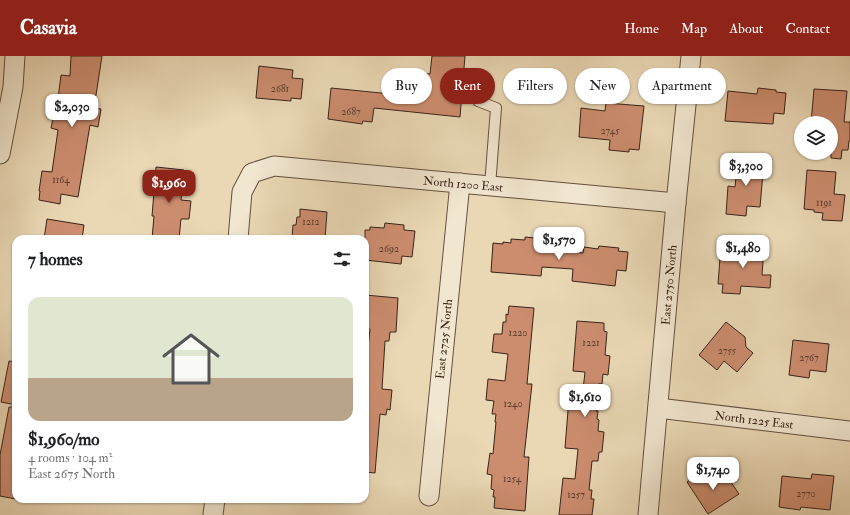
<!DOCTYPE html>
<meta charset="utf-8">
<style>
:root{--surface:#fff;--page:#f2f2f2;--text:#202124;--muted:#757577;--accent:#8f2418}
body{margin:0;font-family:"IM FELL Double Pica",serif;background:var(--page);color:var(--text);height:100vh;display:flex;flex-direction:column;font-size:15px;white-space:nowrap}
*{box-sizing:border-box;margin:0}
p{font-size:13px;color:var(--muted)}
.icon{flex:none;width:22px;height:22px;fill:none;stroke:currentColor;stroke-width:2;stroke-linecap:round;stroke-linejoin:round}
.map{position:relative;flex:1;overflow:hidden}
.drawer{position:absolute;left:12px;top:179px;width:357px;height:268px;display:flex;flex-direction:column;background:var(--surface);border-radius:12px;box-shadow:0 1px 3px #0004}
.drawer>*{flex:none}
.guide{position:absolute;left:381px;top:12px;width:380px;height:36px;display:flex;gap:8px}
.fabs{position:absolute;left:794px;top:60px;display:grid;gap:8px}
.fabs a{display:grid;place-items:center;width:44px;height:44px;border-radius:50%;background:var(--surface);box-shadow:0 1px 3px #0004;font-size:20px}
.price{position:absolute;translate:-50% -34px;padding:0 9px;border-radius:8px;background:#fff;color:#222;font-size:13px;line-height:26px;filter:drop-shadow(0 1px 2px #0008)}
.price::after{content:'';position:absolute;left:50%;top:24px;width:12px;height:9px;margin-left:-6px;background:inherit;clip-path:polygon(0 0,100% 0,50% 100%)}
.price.current{background:var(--accent);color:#fff}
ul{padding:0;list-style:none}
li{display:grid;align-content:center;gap:8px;height:212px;padding:0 16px}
li span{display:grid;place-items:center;height:124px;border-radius:12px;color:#555}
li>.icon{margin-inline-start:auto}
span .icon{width:72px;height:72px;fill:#fffc;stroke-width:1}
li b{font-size:17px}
h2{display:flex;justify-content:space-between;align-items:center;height:48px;padding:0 16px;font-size:17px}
.pill{padding:0 14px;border-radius:18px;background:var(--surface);box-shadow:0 1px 3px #0004;font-size:14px;line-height:36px}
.pill.current{background:var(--accent);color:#fff}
header{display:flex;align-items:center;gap:24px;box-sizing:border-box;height:56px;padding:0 20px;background:var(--accent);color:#fff}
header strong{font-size:19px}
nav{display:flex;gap:22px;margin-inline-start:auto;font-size:14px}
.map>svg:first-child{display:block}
.building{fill:#cc8d6f;stroke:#382318}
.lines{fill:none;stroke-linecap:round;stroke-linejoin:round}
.service-casing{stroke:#64503f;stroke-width:12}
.minor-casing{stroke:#64503f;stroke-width:21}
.service{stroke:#f1e6cf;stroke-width:10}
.minor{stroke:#f1e6cf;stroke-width:19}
.labels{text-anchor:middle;stroke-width:4;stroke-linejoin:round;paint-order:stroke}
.number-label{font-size:10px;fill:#5d3e2e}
.street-label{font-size:12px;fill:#382318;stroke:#f1e6cf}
</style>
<header>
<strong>Casavia</strong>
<nav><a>Home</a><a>Map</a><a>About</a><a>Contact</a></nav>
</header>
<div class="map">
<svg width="850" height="459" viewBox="0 0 850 459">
<rect width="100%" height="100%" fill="#ead8b5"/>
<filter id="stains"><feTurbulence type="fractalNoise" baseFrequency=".005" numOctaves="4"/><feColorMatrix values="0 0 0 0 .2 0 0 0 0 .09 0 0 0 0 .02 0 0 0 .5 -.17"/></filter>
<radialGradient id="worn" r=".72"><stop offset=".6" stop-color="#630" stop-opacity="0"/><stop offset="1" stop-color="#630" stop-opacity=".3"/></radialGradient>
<!-- building -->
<g class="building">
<path d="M71,0H102L94,52L101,53L98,71L90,69L78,141L61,138L60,148L39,144L40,135H39L42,115L52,116L58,74L51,72L53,63H52L55,42L58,43L61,19L70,20Z"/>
<path d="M432,0H465L460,61L374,52L372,66L363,65L362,68L328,63L331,32L391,38L393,14L430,18Z"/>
<path d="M259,10L293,14L292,22L303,23L301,43L291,42V45L256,42Z"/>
<path d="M758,32L776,34V36L786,37L784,58L774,57L773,68L725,65L728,35L757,38Z"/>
<path d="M814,33L847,35L844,66H850V85H849L848,94H842L841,103L831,102V67H811Z"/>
<path d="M606,47L644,50L639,94L629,93V96L609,94L610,84L579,81L581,52L605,55Z"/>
<path d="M738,102L764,105L760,151L747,150L746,160L726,158L728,130L735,131Z"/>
<path d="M156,111L184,114L181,144L191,145L189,163H181L179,183H152L154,160H152Z"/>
<path d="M807,114L836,116L834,138L845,139L842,165L822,164L823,157L814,156V154L804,153Z"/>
<path d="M300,153L327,156L325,183H292L293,169H296L297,161H300Z"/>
<path d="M47,163L84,169L82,183H44Z"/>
<path d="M385,167L404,169V174L415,175L412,201L402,200L401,208L365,204V174H370V171L384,172Z"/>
<path d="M525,181L546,183L545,188L554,189L553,194L583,197L584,191L598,193L599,190L619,192L618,195L628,196L626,215L617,214L615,230L572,225L573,213L542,211L541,220L491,216L493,187L503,188V186L511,187V183L525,184Z"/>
<path d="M727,188L764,192L762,219H771L770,232L741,230L740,238L722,237L723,228H718L720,202L726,203Z"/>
<path d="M365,239L398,242L396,276H390L389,285H385L382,333L392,334L390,354L387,353L386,359L380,358L375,417L365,416V301H367L370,273H365Z"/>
<path d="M509,250L534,252L527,328H532L524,401H529L525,455L494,452L495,441H493L494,434L491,433L492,419L487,418L490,397L493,398L496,366H495L496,358H492L494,345L486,344L488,323L505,325L508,298L492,296L494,278H502L503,266H506V258L508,259Z"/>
<path d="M577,265L604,267V275L607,276L605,299L610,300L608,319L603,318L602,328H598L596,355H598L597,363L599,364L598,375L604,376L602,396H599L598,405H592L589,434H592L591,443H594L592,459H559L563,422L575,423L578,393L565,392L569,342L582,343L585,316L573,315Z"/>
<path d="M726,266L745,281L746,291L753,297L737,316L724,305L717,314L699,299Z"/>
<path d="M793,284L829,288L826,316L810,314L809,322L789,319Z"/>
<path d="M9,305L16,306V349L1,346Z"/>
<path d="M9,351H16V443L0,440V399Z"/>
<path d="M703,416L709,424L713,421L714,422L724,416L739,438L708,458L687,426Z"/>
<path d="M812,418L834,420L830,454L801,451L800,454L779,451L782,420L811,423Z"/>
</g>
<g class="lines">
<!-- service casing -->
<g class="service-casing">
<path id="service" d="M478,45L496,52L490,130"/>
</g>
<!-- minor casing -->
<g class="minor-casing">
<g id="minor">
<path d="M0,98L13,31L15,0"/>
<path d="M238,183L242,136L252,117L274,110L676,147"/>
<path d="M658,352L850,375"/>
<path d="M429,440L460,127"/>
<path d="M213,459L215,443"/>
<path d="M648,459L676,147L691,0"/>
</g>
</g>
<!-- service -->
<use href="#service" class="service"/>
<!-- minor -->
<use href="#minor" class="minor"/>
</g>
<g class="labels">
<!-- number labels -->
<g class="number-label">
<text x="280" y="36">2681</text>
<text x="351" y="59">2687</text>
<text x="610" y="78">2745</text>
<text x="61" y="127">1164</text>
<text x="824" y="150">1191</text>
<text x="311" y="169">1212</text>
<text x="389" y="196">2692</text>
<text x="518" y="280">1220</text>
<text x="591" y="290">1221</text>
<text x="727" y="298">2755</text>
<text x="809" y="305">2767</text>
<text x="513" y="351">1240</text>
<text x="512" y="426">1254</text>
<text x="806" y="441">2770</text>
<text x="576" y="442">1257</text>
</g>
<!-- street labels -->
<g class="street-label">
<text transform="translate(463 128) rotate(5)" y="4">North 1200 East</text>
<text transform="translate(669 229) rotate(-85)" y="4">East 2750 North</text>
<text transform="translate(444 283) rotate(-84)" y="4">East 2725 North</text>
<text transform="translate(754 364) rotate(7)" y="4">North 1225 East</text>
</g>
</g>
<rect width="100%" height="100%" filter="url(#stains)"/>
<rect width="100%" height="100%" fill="url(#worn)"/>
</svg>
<div class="fabs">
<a><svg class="icon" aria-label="layers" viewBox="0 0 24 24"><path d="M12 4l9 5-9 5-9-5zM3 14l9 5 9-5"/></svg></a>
</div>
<b class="price" style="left:72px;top:72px">$2,030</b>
<b class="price" style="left:746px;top:131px">$3,300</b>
<b class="price current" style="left:169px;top:148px">$1,960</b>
<b class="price" style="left:559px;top:205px">$1,570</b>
<b class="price" style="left:743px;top:213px">$1,480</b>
<b class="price" style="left:585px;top:362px">$1,610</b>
<b class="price" style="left:713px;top:435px">$1,740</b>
<div class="guide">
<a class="pill">Buy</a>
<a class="pill current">Rent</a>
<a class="pill">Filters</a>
<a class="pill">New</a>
<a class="pill">Apartment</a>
</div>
<section class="drawer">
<h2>7 homes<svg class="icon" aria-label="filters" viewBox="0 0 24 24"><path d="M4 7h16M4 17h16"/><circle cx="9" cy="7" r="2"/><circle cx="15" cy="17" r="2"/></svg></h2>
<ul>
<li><span style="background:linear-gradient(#dfe7d0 65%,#b9a48a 0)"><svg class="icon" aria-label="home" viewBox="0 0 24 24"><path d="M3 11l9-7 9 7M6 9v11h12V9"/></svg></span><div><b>$1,960/mo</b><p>4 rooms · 104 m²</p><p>East 2675 North</p></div></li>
</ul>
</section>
</div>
